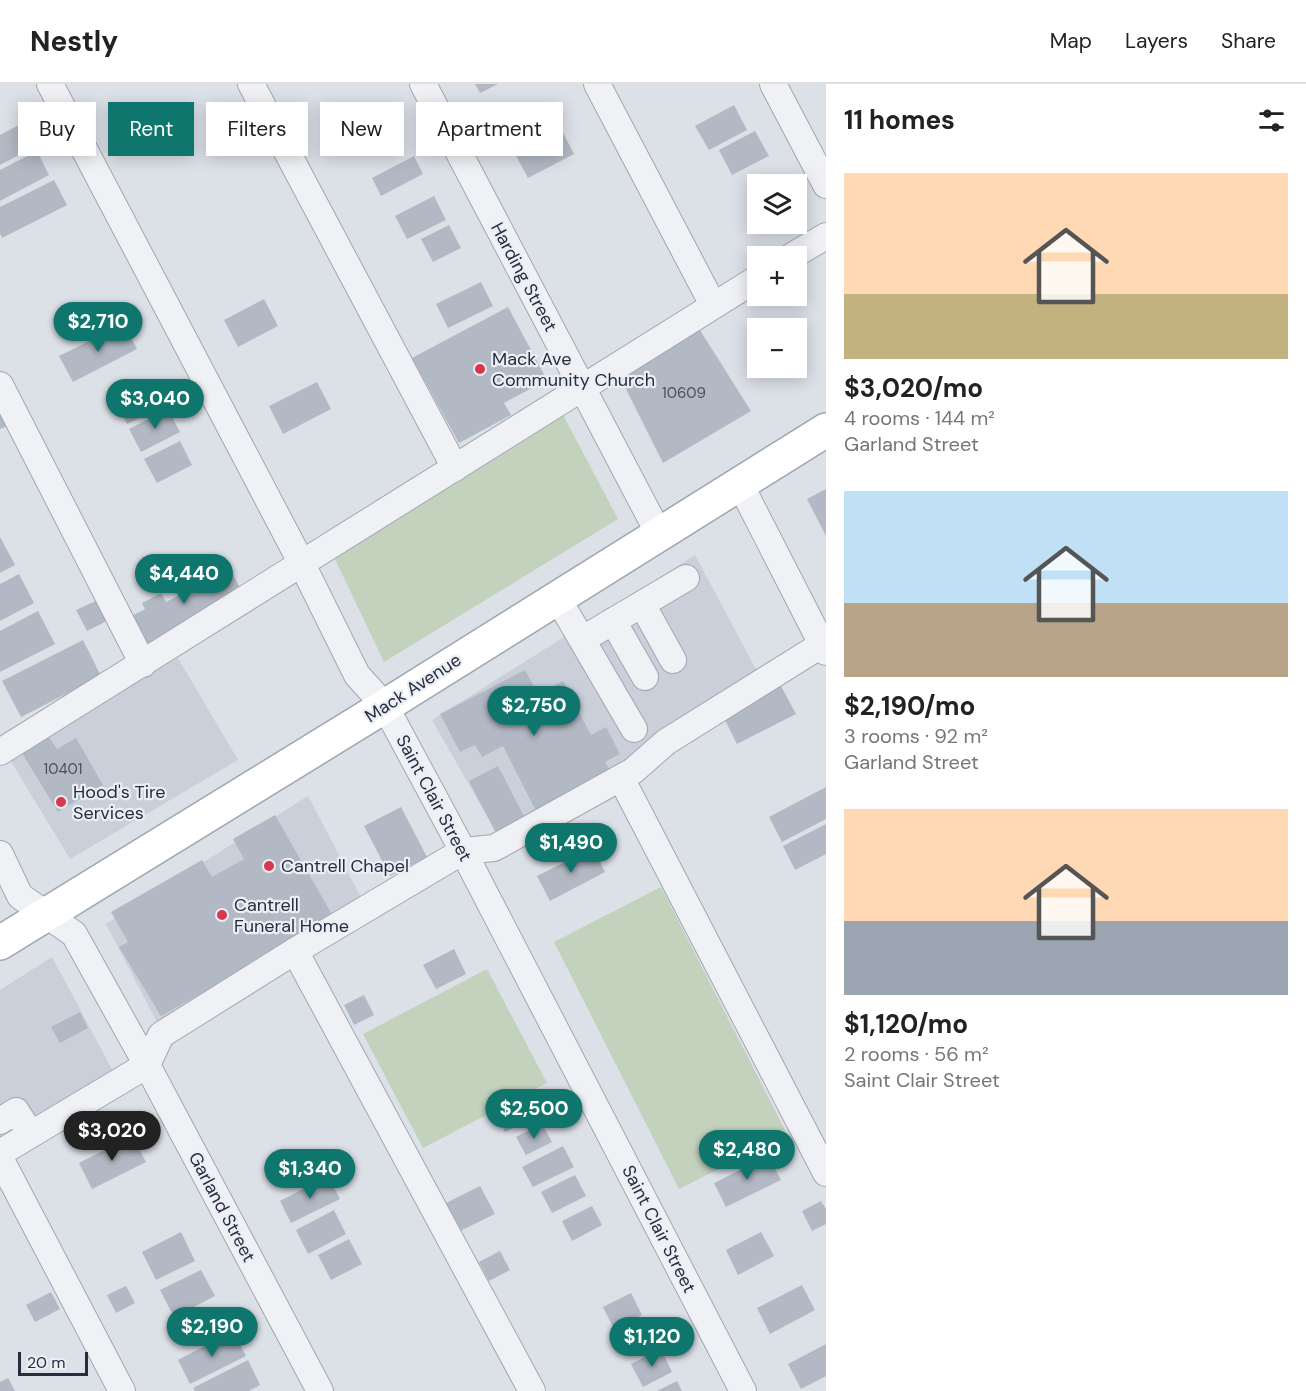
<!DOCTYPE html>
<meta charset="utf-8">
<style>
:root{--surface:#fff;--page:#f2f2f2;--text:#222;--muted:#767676;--line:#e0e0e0;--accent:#0f766e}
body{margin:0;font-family:"DM Sans",sans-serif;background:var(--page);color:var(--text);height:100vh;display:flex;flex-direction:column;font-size:22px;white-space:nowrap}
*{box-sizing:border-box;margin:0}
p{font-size:20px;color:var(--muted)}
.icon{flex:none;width:33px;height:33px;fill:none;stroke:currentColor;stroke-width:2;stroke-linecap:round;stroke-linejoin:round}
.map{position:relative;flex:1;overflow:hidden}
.side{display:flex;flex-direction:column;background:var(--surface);width:480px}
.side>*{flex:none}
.banner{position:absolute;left:18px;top:18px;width:570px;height:54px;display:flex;gap:12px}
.controls{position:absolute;left:747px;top:90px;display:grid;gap:12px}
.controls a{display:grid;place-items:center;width:60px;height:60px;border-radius:0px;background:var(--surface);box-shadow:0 3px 15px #0003;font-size:30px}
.scale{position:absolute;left:18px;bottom:15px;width:70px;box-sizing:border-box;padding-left:6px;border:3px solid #252e3e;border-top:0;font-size:16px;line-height:21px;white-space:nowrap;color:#252e3e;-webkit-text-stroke:4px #ebeff5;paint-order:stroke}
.price{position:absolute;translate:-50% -51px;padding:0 14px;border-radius:21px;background:var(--accent);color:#fff;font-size:20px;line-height:39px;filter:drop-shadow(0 2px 3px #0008)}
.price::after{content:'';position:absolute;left:50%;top:36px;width:18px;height:14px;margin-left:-9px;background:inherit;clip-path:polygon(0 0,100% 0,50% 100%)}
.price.on{background:#222;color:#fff}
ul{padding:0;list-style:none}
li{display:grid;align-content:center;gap:12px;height:318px;padding:0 18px}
li span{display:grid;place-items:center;height:186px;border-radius:0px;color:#555}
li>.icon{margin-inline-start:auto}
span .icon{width:108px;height:108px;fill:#fffc;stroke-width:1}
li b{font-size:26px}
h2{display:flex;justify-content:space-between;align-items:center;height:72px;padding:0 18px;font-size:26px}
.pill{padding:0 21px;border-radius:0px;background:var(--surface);box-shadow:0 3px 15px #0003;font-size:21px;line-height:54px}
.pill.on{background:var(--accent);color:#fff}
header{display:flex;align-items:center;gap:36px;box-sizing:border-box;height:84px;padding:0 30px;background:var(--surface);border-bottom:2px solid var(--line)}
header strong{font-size:28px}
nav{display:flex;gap:33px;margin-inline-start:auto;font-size:21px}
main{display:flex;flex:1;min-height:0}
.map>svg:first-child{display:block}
.built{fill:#cacfd9}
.green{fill:#c2d2bd}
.building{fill:#b3b9c4}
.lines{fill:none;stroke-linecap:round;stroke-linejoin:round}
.minor-casing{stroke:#a1a7b1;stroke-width:28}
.major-casing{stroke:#9ba5b4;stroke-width:36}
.minor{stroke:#eff1f5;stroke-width:26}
.major{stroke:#fff;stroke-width:33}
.poi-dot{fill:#d6384f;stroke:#ebeff5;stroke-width:2}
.labels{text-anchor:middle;stroke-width:4.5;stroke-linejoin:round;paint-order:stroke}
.number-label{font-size:15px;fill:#485160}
.street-label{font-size:18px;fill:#252e3e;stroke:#ebeff5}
.poi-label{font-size:18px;fill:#252e3e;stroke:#ebeff5;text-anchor:start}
</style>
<header>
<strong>Nestly</strong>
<nav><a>Map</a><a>Layers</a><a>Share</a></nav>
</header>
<main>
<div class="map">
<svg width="826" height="1307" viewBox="0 0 826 1307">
<rect width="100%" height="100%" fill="#dce0e7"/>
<!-- built -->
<g class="built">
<path d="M695,471L758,589L633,681L500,755L432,636Z"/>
<path d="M178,574L238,676L70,775L9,674Z"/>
<path d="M308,712L363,817L158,940L106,840Z"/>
<path d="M52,873L115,991L0,1055V906Z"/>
</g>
<!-- green -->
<g class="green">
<path d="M561,327L618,435L384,578L333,471Z"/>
<path d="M661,803L787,1050L679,1105L554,858Z"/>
<path d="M487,885L547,999L423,1064L363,950Z"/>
</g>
<!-- building -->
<g class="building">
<path d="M475,0H498L480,9Z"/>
<path d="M734,21L747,46L709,66L695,42Z"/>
<path d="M391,29L400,47L359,69L350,51Z"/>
<path d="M19,41L31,65L0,81V51Z"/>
<path d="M561,45L574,70L528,94L515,70Z"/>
<path d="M755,47L769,72L732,91L719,66Z"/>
<path d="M37,67L49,91L0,117V86Z"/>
<path d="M414,72L423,90L381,112L372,94Z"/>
<path d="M54,96L67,121L2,154L0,150V123Z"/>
<path d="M434,112L446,136L407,155L395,132Z"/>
<path d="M449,141L461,164L433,178L421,155Z"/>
<path d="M481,198L493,222L448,244L436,220Z"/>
<path d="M264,215L278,242L238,263L224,236Z"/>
<path d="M508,223L547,296L504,319L511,331L459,359L412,274Z"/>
<path d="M124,240L137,265L73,298L59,272Z"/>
<path d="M698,243L751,327L663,379L619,291Z"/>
<path d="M153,296L166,321L127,340L115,316Z"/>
<path d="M317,298L331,325L283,350L269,322Z"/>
<path d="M0,322L10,341L0,345Z"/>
<path d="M168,325L180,348L141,368L129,345Z"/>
<path d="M180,357L192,381L157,399L144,375Z"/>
<path d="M826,405V452L807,415Z"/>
<path d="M0,453L15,481L0,489Z"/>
<path d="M230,485L243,509L146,562L130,533L145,525L142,519L161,509L166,518L180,511L175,502L201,488L206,498Z"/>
<path d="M19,490L34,519L0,537V500Z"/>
<path d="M98,516L109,536L87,547L76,526Z"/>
<path d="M38,527L55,560L0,588V547Z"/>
<path d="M83,556L101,592L21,633L2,597Z"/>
<path d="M525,586L538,610L563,597L591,651L606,643L620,670L605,678L611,688L536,727L503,662L482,673L475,661L460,668L440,630Z"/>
<path d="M781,602L796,630L737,660L723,632Z"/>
<path d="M49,653L57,665L76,654L103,701L58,728L22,669Z"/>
<path d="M498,682L526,736L497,751L469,697Z"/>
<path d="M826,703V735L782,758L769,733Z"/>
<path d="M401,723L427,773L390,792L364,742Z"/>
<path d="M275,731L334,834L161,932L119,863L128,858L111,828L202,776L212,793L244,775L233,755Z"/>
<path d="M826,740V770L795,786L783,762Z"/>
<path d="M593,764L605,788L550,817L537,792Z"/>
<path d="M454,865L466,890L436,905L423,881Z"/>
<path d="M364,911L374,931L354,941L344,921Z"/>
<path d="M80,928L88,944L60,959L51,943Z"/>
<path d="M532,1009L542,1029L505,1048L495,1028Z"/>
<path d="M542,1040L552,1058L526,1071L516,1053Z"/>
<path d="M132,1052L146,1078L92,1105L79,1079Z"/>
<path d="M563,1062L574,1083L533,1103L522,1083Z"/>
<path d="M768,1072L781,1096L726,1123L714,1099Z"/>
<path d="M575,1091L586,1112L552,1129L541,1108Z"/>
<path d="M328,1092L340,1115L291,1139L280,1117Z"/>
<path d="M480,1102L495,1130L460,1147L446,1119Z"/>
<path d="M821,1117L826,1125V1140L812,1147L802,1127Z"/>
<path d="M592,1122L602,1141L572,1157L562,1137Z"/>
<path d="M334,1126L346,1150L308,1170L296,1146Z"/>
<path d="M181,1148L195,1177L156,1196L142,1168Z"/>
<path d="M761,1148L774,1172L738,1191L726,1166Z"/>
<path d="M349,1155L362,1180L331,1196L318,1171Z"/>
<path d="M500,1167L510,1186L489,1197L479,1178Z"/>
<path d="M201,1186L215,1212L174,1233L160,1206Z"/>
<path d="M802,1201L815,1226L770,1250L757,1224Z"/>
<path d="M126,1202L135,1219L116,1229L107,1211Z"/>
<path d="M51,1208L60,1225L35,1238L26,1221Z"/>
<path d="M631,1209L642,1231L614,1245L603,1223Z"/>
<path d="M233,1247L246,1272L190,1300L178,1276Z"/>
<path d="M826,1260V1292L801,1305L788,1280Z"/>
<path d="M661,1265L672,1288L643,1303L631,1280Z"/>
<path d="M248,1276L260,1301L249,1307H195L193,1304Z"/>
<path d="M8,1294L15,1307H0V1298Z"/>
<path d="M677,1297L682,1307H657Z"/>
</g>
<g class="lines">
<!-- minor casing -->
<g class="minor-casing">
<g id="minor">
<path d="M50,0L302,480L357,591L385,622L463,767L743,1307"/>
<path d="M251,0L455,384"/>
<path d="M423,0L659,450"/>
<path d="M597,0L713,221"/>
<path d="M773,0L826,101"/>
<path d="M792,172L826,152"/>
<path d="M0,301L143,580"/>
<path d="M740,400L826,568"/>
<path d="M557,513L634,645"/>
<path d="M642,520L673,576"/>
<path d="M613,537L645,593"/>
<path d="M583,555L686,494"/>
<path d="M0,668L758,194"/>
<path d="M621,694L826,1089"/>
<path d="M0,770L20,812L74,850L147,981L320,1307"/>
<path d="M295,867L532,1307"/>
<path d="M0,1037L16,1027L31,1050"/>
<path d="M0,1069L147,981L161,951L295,867L463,767L494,764L633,687L666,658L826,558"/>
<path d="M0,1074L122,1307"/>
</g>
</g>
<!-- major casing -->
<g class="major-casing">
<path id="major" d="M0,859L385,622L826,346"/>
</g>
<!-- minor -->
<use href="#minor" class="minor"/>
<!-- major -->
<use href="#major" class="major"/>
</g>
<!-- markers -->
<g class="poi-dot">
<circle cx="480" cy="285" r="6"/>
<circle cx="61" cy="718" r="6"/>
<circle cx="269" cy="782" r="6"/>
<circle cx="222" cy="831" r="6"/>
</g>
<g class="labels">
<!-- number labels -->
<g class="number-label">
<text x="684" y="314">10609</text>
<text x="63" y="690">10401</text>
</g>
<!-- street labels -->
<g class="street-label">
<text transform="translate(524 193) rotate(62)" y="6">Harding Street</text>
<text transform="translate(413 604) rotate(-33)" y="6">Mack Avenue</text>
<text transform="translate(434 714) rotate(62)" y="6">Saint Clair Street</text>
<text transform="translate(222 1123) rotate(62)" y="6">Garland Street</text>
<text transform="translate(659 1145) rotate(63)" y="6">Saint Clair Street</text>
</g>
<!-- poi labels -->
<g class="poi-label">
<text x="492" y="281">Mack Ave<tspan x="492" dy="21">Community Church</tspan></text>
<text x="73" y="714">Hood's Tire<tspan x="73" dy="21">Services</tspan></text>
<text x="281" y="788">Cantrell Chapel</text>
<text x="234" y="827">Cantrell<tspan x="234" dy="21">Funeral Home</tspan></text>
</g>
</g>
</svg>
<div class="controls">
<a><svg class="icon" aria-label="layers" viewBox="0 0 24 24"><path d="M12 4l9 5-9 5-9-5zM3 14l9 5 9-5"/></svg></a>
<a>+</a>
<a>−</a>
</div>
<div class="scale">20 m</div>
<b class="price" style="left:98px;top:269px">$2,710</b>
<b class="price" style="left:155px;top:346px">$3,040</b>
<b class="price" style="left:184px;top:521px">$4,440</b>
<b class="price" style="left:534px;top:653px">$2,750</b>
<b class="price" style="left:571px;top:790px">$1,490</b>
<b class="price" style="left:534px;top:1056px">$2,500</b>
<b class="price on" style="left:112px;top:1078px">$3,020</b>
<b class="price" style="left:747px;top:1097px">$2,480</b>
<b class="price" style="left:310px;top:1116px">$1,340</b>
<b class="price" style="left:212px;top:1274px">$2,190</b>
<b class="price" style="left:652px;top:1284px">$1,120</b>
<div class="banner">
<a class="pill">Buy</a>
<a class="pill on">Rent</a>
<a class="pill">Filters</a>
<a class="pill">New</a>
<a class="pill">Apartment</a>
</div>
</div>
<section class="side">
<h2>11 homes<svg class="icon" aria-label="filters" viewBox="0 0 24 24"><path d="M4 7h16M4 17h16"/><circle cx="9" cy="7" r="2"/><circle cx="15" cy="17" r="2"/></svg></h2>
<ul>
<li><span style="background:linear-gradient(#ffd9b3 65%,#c2b280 0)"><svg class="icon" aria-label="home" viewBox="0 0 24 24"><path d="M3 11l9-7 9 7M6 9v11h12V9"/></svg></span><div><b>$3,020/mo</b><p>4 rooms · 144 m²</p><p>Garland Street</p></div></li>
<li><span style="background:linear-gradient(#bfe0f5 60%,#b9a48a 0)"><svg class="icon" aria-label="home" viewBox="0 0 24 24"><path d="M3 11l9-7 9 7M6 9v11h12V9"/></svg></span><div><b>$2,190/mo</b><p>3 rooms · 92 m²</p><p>Garland Street</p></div></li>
<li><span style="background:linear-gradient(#ffd9b3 60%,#9aa5b1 0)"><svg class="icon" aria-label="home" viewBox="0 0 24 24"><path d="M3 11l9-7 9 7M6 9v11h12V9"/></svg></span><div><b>$1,120/mo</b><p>2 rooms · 56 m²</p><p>Saint Clair Street</p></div></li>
</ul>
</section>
</main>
